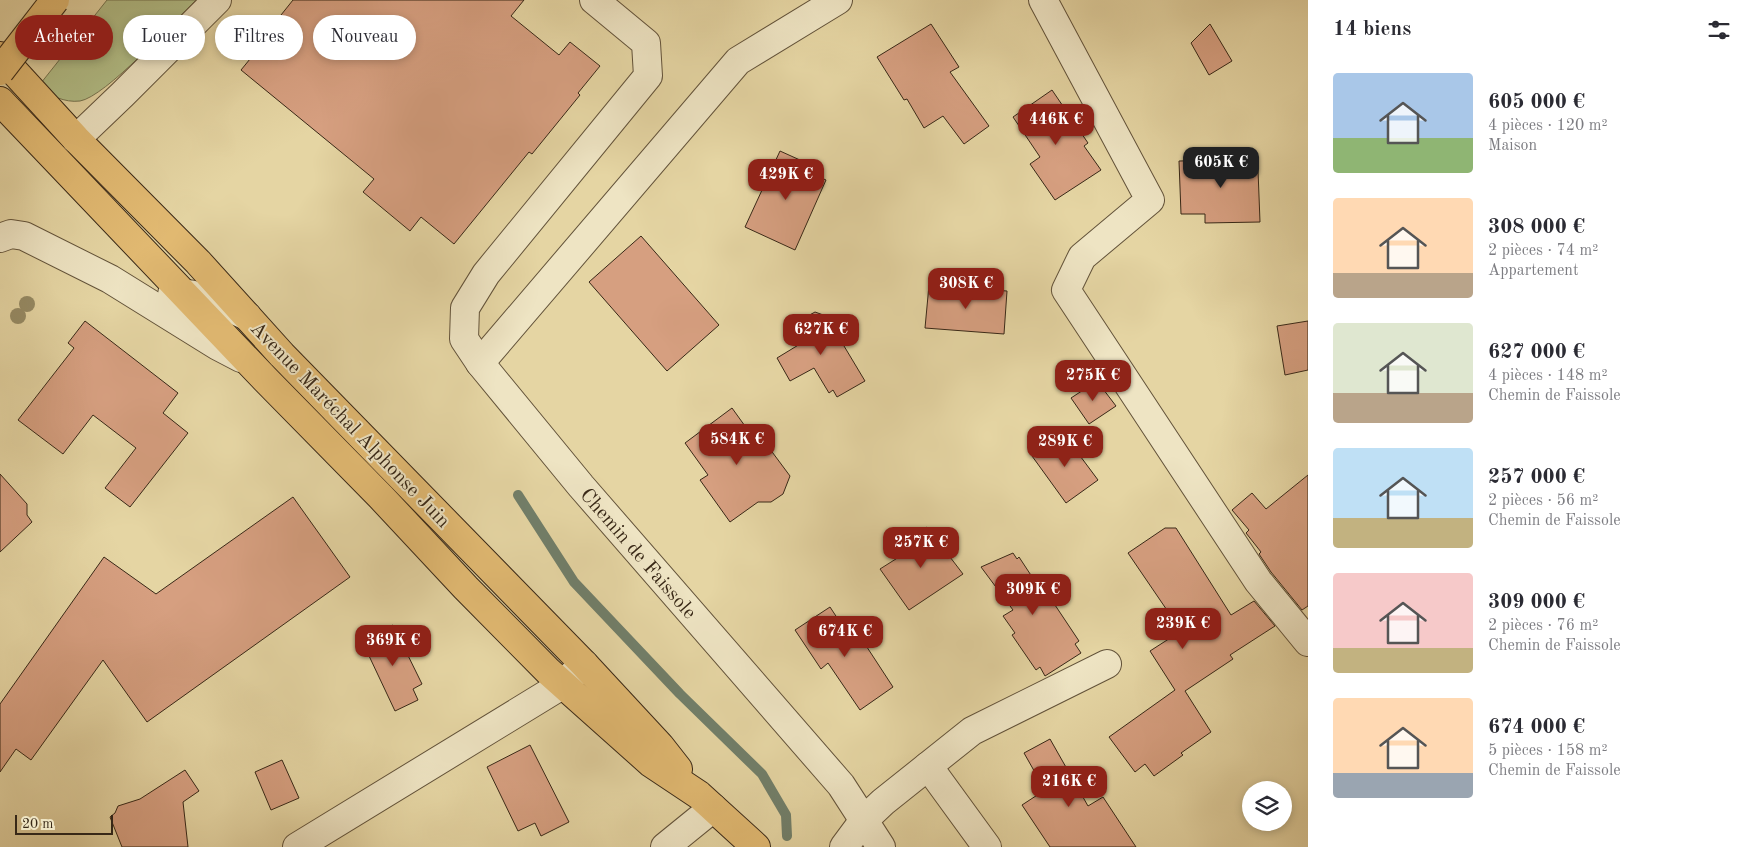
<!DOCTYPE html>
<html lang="fr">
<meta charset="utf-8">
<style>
:root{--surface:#fff;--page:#f7f7f7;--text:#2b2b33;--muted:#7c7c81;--accent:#8f2418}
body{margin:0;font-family:"Old Standard TT",serif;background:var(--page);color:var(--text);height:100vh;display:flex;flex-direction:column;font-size:19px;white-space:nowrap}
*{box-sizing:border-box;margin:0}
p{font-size:16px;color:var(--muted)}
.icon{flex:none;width:28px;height:28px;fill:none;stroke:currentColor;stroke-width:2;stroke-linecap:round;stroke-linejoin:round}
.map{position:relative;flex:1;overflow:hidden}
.sheet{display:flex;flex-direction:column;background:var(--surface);width:450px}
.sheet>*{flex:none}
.top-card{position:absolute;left:15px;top:15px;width:475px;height:45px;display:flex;gap:10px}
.tools{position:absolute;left:1242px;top:781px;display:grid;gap:10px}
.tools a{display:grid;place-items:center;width:50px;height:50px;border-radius:50%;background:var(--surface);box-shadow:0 2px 8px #0003;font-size:25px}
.scale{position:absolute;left:15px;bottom:12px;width:98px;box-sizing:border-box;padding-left:5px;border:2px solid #382817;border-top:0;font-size:14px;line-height:18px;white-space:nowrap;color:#382817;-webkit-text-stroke:4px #eee4c3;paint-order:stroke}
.price{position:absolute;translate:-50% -42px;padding:0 11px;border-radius:10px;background:var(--accent);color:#fff;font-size:16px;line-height:32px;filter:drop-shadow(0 1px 2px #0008)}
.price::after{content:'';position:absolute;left:50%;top:30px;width:15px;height:11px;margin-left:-8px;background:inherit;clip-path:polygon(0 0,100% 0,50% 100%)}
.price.selected{background:#222;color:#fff}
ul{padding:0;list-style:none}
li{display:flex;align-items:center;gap:15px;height:125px;padding:0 25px}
li span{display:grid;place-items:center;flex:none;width:140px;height:100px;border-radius:5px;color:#555}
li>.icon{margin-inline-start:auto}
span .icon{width:60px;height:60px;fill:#fffc;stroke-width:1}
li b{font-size:21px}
h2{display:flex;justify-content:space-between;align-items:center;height:60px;padding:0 25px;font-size:21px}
.tag{padding:0 18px;border-radius:22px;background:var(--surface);box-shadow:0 2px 8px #0003;font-size:18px;line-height:45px}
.tag.selected{background:var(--accent);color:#fff}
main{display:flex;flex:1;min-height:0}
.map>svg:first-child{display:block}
.green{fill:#b2be87;stroke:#75734f}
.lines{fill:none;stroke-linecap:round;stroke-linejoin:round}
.stream{stroke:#717f6a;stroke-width:10}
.building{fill:#d69f80;stroke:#382817}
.minor-casing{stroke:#63533a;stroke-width:30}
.major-casing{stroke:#382817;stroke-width:30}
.minor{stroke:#eee4c3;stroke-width:28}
.major{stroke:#e2ba72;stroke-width:28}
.highway-bridge-casing{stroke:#382817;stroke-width:30;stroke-linecap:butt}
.highway-bridge{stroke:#e2ba72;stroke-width:28}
.tree{fill:#968b65}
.labels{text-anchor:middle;stroke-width:4;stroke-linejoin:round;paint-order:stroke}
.street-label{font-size:20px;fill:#382817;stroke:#eee4c3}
</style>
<main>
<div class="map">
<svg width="1308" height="847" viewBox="0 0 1308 847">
<rect width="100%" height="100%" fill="#e5d5a3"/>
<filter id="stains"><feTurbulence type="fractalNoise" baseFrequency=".004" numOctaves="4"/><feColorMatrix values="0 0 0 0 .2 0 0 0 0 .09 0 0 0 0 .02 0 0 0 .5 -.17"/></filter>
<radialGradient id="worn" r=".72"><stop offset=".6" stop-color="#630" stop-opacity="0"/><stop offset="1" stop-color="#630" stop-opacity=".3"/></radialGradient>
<!-- green -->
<path class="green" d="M107,0H196C175,21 105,97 80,101C64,103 51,95 37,88Z"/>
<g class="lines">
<!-- stream -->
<path class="stream" d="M518,495L574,582L680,694L762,774L786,815L787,836"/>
</g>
<!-- building -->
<g class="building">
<path d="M293,0H524L511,16L559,55L570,42L600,66L578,93L580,95L532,154L529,152L454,244L421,217L410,231L363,192L374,179L241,70L268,37L265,35Z"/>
<path d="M931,24L959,67L950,72L989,126L964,144L943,116L924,128L907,99L904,100L877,57Z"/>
<path d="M1210,24L1232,61L1209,75L1191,43Z"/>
<path d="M1052,90L1088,143L1084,146L1101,170L1055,200L1030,164L1040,157L1013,117Z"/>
<path d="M780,151L811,165L808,172L826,180L795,250L745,227Z"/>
<path d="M1249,152V171L1258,170L1260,222L1205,223V214H1181L1179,161L1223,160V153Z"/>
<path d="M641,236L719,325L667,371L589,282Z"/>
<path d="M929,285L1007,291L1004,334L925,328Z"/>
<path d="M815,312L826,316L865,381L837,397L833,390L829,393L814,368L790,381L777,358L800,344L793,333L800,328L797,322Z"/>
<path d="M85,321L178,393L163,413L188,433L130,507L105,488L136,448L93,415L63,454L18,420L74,348L68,343Z"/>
<path d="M1308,321V370L1285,375L1277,326Z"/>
<path d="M1097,381L1116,406L1089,424L1071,398Z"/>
<path d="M732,408L755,440L761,437L790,476L783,494L771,502H758L730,522L700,480L708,475L685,443Z"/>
<path d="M1063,433L1098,480L1066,503L1032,456Z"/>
<path d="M0,474L27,504V515L32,522L0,552Z"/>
<path d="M1308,475V606L1302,610L1271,572L1259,554L1261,552L1246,533L1249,530L1232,510L1252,493L1266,509Z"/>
<path d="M293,497L350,577L147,722L103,660L31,760L16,749L0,772V704L104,557L156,594Z"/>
<path d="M927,527L963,574L909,610L880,569L899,557L895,550Z"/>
<path d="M1165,528H1176L1231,615L1254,601L1275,626L1230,655L1233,659L1185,691L1211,732L1181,753L1183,755L1154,776L1145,764L1135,772L1109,737L1175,690L1150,651L1178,633L1170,622L1173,619L1128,553Z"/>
<path d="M1013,553L1017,559L1019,557L1042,592L1045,590L1079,641L1075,644L1081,653L1045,676L1040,667L1036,670L1012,635L1015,633L1003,616L1013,610L981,567Z"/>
<path d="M830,607L853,642L861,638L893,687L860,710L828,663L821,669L795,630Z"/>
<path d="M393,625L422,684L413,689L418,700L395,711L362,641Z"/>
<path d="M1050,739L1088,806L1103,797L1136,847H1050L1022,805L1045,790L1024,753Z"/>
<path d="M530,745L569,822L541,836L535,823L518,831L487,767Z"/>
<path d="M282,760L299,798L271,810L255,772Z"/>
<path d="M185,770L199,791L183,802L188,847H122L110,817L115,813L118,806L140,799Z"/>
</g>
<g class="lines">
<!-- minor casing -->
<g class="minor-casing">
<g id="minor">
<path d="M594,0L646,43L648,76L486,274L465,308L464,339L480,363L581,486L841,785L881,847"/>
<path d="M1043,0L1150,200L1082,257L1066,290L1258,581L1308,642"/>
<path d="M76,139L123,94L217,0"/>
<path d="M0,238L11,234L24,236L110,279L218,346L241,358"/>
<path d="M172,294C198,291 223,305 247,316"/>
<path d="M480,363L738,61L838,0"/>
<path d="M928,766L987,847"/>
<path d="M297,847L562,685L584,664"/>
<path d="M665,847L713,808"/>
<path d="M844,847L864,820L883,802L972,731L1107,664"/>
</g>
</g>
<!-- major casing -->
<g class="major-casing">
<g id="major">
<path d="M0,56L76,139L198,262L282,355L584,664L660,746L678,769"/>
<path d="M0,101L266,380L381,497L466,588L549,672L651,763L699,795L756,847"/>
</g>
</g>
<!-- minor -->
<use href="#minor" class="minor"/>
<!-- major -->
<use href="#major" class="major"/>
<!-- highway-bridge casing -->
<g class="highway-bridge-casing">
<path id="highway-bridge" d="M0,71L55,0"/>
</g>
<!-- highway-bridge -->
<use href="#highway-bridge" class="highway-bridge"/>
</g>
<!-- trees -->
<g class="tree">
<circle cx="27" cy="304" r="8"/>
<circle cx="18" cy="316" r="8"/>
</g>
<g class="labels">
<!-- street labels -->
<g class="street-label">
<text transform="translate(351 424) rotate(46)" y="7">Avenue Maréchal Alphonse Juin</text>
<text transform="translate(639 553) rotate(49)" y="7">Chemin de Faissole</text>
</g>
</g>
<rect width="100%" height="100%" filter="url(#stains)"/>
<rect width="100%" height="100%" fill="url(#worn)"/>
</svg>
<div class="tools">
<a><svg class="icon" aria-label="layers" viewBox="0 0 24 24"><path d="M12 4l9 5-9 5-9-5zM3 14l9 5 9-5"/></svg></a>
</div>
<div class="scale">20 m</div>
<b class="price" style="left:1056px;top:146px">446K €</b>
<b class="price selected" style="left:1221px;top:189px">605K €</b>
<b class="price" style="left:786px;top:201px">429K €</b>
<b class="price" style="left:966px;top:310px">308K €</b>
<b class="price" style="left:821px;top:356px">627K €</b>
<b class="price" style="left:1093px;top:402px">275K €</b>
<b class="price" style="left:737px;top:466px">584K €</b>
<b class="price" style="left:1065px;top:468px">289K €</b>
<b class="price" style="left:921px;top:569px">257K €</b>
<b class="price" style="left:1033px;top:616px">309K €</b>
<b class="price" style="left:1183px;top:650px">239K €</b>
<b class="price" style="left:845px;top:658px">674K €</b>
<b class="price" style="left:393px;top:667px">369K €</b>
<b class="price" style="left:1069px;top:808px">216K €</b>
<div class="top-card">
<a class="tag selected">Acheter</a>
<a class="tag">Louer</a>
<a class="tag">Filtres</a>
<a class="tag">Nouveau</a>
</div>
</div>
<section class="sheet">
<h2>14 biens<svg class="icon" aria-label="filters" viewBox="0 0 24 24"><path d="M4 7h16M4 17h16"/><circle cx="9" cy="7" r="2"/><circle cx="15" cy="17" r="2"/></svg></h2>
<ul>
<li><span style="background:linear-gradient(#a9c7e8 65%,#8fb573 0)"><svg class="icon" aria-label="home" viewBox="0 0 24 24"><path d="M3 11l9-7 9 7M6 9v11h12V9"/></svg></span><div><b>605 000 €</b><p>4 pièces · 120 m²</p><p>Maison</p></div></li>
<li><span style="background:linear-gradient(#ffd9b3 75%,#b9a48a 0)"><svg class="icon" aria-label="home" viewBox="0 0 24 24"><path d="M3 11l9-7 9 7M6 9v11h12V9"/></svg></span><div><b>308 000 €</b><p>2 pièces · 74 m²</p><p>Appartement</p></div></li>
<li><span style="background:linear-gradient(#dfe7d0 70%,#b9a48a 0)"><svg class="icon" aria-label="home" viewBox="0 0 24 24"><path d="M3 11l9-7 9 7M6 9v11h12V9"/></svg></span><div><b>627 000 €</b><p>4 pièces · 148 m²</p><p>Chemin de Faissole</p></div></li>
<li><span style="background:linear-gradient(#bfe0f5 70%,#c2b280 0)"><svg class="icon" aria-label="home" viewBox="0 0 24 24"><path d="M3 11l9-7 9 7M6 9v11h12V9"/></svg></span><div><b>257 000 €</b><p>2 pièces · 56 m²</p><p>Chemin de Faissole</p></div></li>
<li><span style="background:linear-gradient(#f6c9c9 75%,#c2b280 0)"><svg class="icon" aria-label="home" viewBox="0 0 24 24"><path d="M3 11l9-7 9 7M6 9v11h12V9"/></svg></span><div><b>309 000 €</b><p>2 pièces · 76 m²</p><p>Chemin de Faissole</p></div></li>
<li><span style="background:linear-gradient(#ffd9b3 75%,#9aa5b1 0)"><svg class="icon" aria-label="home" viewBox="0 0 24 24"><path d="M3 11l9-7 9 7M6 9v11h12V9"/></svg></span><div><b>674 000 €</b><p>5 pièces · 158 m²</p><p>Chemin de Faissole</p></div></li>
</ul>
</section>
</main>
